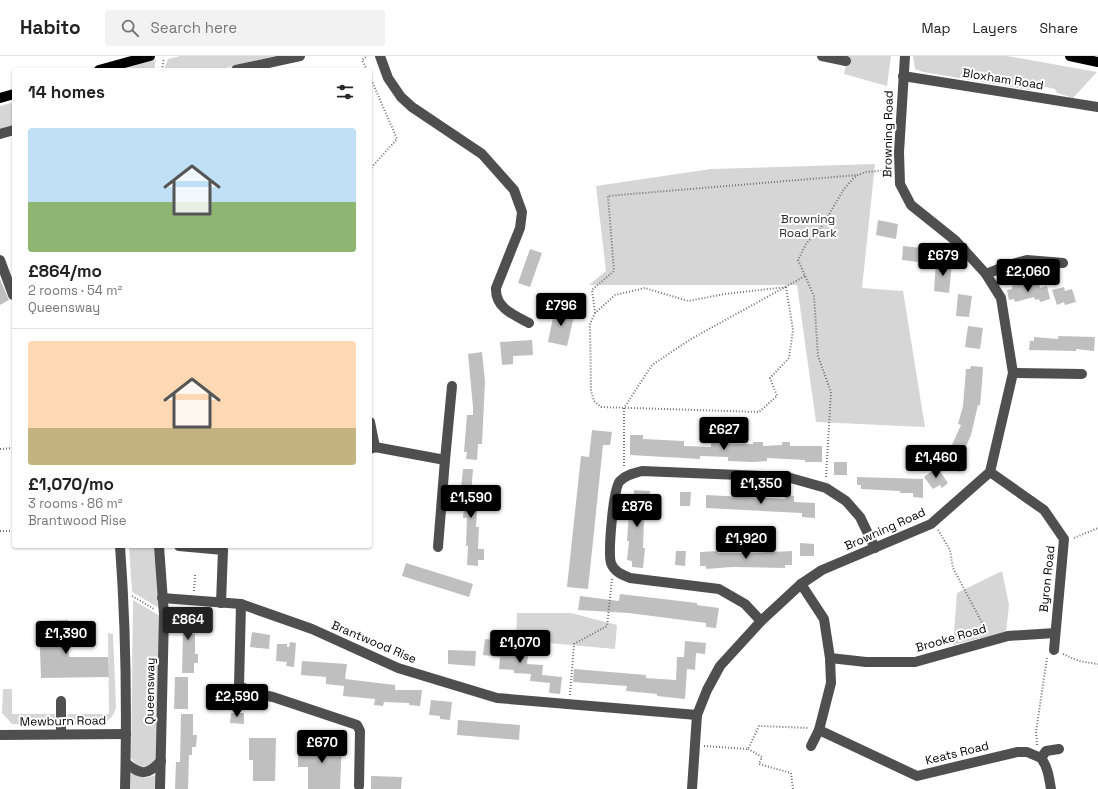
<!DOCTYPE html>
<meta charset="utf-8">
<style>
:root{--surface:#fff;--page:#f2f2f2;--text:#222;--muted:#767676;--line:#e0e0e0;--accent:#000}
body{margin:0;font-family:"Space Grotesk",sans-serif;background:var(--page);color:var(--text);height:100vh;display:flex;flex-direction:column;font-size:15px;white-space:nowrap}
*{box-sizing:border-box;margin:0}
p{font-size:13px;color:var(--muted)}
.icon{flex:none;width:22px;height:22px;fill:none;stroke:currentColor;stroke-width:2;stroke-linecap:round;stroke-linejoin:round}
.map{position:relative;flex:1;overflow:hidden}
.sheet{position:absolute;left:12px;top:12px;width:360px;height:480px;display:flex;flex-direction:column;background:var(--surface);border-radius:4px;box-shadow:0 1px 3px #0004}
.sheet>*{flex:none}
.price{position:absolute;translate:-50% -34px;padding:0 9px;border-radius:4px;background:var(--accent);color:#fff;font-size:13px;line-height:26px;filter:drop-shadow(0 1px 2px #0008)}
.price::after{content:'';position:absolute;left:50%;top:24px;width:12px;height:9px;margin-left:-6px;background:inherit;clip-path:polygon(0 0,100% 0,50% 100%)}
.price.selected{background:#222;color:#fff}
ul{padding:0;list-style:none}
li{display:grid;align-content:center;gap:8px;height:212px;padding:0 16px}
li+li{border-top:1px solid var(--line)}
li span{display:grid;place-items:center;height:124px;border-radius:4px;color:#555}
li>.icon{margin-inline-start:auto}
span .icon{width:72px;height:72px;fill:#fffc;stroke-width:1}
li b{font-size:17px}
h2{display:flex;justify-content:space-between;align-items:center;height:48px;padding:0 16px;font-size:17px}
header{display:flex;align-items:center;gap:24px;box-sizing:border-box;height:56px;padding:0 20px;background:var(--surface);border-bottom:1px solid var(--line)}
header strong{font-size:19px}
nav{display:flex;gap:22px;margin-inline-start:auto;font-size:14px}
.search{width:280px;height:36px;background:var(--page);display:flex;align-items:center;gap:10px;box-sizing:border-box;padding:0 14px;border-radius:4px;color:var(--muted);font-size:15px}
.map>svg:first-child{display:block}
.green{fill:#d6d6d6}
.building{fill:#bfbfbf}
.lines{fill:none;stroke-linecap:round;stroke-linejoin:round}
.path{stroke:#717171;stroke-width:2;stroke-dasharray:1 2;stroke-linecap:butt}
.minor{stroke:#4f4f4f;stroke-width:10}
.major{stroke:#000;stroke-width:10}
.labels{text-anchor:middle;stroke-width:4;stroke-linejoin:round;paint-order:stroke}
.street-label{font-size:12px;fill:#000;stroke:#fff}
.park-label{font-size:12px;fill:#2d2d2d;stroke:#fff}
</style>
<header>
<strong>Habito</strong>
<div class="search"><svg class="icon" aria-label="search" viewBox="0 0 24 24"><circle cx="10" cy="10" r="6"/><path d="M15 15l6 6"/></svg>Search here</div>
<nav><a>Map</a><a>Layers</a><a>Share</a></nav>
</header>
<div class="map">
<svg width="1098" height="733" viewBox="0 0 1098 733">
<rect width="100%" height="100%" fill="#fff"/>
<!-- green -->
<g class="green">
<path d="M180,0H274L217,14H164L168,3Z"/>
<path d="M842,0H891L887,30L844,18L847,3Z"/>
<path d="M913,0H1007L1097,16L1073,42L1057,37L1055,33L1037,29L1030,34L923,16L915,13Z"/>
<path d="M156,3L154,14H122Z"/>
<path d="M14,46V71L0,74V50Z"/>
<path d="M875,108L862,232L903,235L925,371L816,366L797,229H589L606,215L596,130L711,113Z"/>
<path d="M129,490H155L159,552L132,536Z"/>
<path d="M1002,515L1009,549L1006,576L953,589L957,537Z"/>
<path d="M133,544L160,560L157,702C151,711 148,712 138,711L131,702Z"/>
<path d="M517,557H571L617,569L615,593L516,584Z"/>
<path d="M108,577L113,578L116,651C111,674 87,668 69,669L68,658H109Z"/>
<path d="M3,633H12V658H55V670L12,668L2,657Z"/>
<path d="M130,715C141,723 145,723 158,718L156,733H129Z"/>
</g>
<!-- building -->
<g class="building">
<path d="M878,164L898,168L896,183L876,179Z"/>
<path d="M903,190L922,192L921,196L927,197L926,207L902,204Z"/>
<path d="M530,193L542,197L530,231L518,227Z"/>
<path d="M936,206L952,208L949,237L934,235Z"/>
<path d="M0,223L9,244L0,249Z"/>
<path d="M1024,226L1026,231L1039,227L1040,232L1047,230L1050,243L1040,246L1039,243L1035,244L1034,241L1015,246L1014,243L1009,244L1007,234L1012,233V230Z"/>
<path d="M1064,231L1065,235L1072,233L1076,246L1065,249L1064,246L1057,249L1052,234Z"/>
<path d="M958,238L972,240L969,261L956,260Z"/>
<path d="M555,252L575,256L567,290L548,286Z"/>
<path d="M968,270L983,272L980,293L965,291Z"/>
<path d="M1058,280L1095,281L1094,295L1076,293V295L1029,294L1030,285H1034V281L1058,283Z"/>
<path d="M532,284L533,299L513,300V308L502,309L500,286Z"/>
<path d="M482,296L485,326L482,388H478L477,404L466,403L467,396H464L467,359H473V351L468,298Z"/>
<path d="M971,310L983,311L982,327L980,349H978L971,379L961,402L967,408L959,416L946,403L957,391L952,389L961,369L958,368L963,350L966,313H970Z"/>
<path d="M592,374L612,376L610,389H603L588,533L567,531L581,400L589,401Z"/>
<path d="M630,379H643V383L684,385V390L711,391V387L753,388V386H763V390L782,389V386H790V390H822V406H805V404L767,402V405L754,406L728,405V401L700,400V403L630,399Z"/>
<rect x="834" y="406" width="13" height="13"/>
<path d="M937,411L948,427L942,432L940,429L933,433L924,421Z"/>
<path d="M463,413H473L471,440L478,441L476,471H479L478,493H484V504H478V510L467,509L468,490H466L467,462H463L464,450H459Z"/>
<path d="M857,421L923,423V442L913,441V437H900V435L861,433V429H857Z"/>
<path d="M634,434L650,435V448H646L644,463L643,492H645L643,512L632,511V505L627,504L629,485H627L628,470L630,451H633Z"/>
<path d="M680,436H691L690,450H680Z"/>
<path d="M706,439L785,443V439L794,440V446L815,447V462L802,461V457L706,452Z"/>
<path d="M800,487L814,488V500H800Z"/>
<path d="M676,495H686L685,510L675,509Z"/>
<path d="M718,495V497H753L792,495V509H785V512L732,511L706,513V510H700V496Z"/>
<path d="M406,507L473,528L469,541L402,520Z"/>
<path d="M620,538L697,547V549L719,552L716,572L706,571V567L629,557L578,554L580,540L619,545Z"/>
<path d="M179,554H193L192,578H195V598H198V607H194V617H182L183,576H178Z"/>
<path d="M68,564L69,601H108L109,621L41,622L39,565Z"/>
<path d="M252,576L270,579L269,593L250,591Z"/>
<path d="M485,583L513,586L512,598L528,600L527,608L543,609L542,619L562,621L560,638L549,637L550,627L530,625L531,618L514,617V614L499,613L500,601L483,599Z"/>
<path d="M685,585L706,587L705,598L696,597L695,614L687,613L685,643L657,640V638L626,635L627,630L573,626L574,613L646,619V622L676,624L677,601H684Z"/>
<path d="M290,586L296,587L294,611L286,610L287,606L276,605L277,588H287V591H289Z"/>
<path d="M448,594L476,595L475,610L448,608Z"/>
<path d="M302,605L347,608L345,623L395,629V634H422L420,650L409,649V647L384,646L383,650L374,649L375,643L343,640L344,630L326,628V621L301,619Z"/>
<path d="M175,621H188V653H174Z"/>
<path d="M431,644L452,646L450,664L440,663V660L429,659Z"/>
<path d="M231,657H244V668L230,667Z"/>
<path d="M181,658H193V679H197L196,691H192V699H189L188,733H175L176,706H180Z"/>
<path d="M458,664L520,669L519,684L457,679Z"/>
<path d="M249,682H276L275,725H253V704H249Z"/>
<path d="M320,684H342L340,733H308V711H298V687L320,688Z"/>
<path d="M371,720L402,721L401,733H371Z"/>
</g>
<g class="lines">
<!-- path -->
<g class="path">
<path d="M162,14L164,2"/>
<path d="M367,14L362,4L367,0"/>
<path d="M370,21L397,83L370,113"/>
<path d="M786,231L793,274L789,302L770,322L777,340L759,356L601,351L594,345L591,335L590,268L595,257L615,239L645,232L688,245L725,238Z"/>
<path d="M595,257L592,234L614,215L608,140L858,119"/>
<path d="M0,393L14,392"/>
<path d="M624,410V352L652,309L691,283L805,220"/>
<path d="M826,421L831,336L818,300L814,240L798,204L806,188L822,170L844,133L853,123L858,119L866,116L891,114"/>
<path d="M938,474L950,494L953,512L987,576"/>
<path d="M0,475H14"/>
<path d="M1074,482L1098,472"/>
<path d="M194,535L195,518"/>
<path d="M132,540L154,553"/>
<path d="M1063,598L1079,605L1098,608"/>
<path d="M570,639L574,588L607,570L612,523"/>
<path d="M1037,689L1036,676L1047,602"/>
<path d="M704,690L748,693L759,670L809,672"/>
<path d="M748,693L762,701L759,708L791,717L793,733"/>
</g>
<!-- minor -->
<g class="minor">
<path d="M380,0L388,22L401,41L412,51L482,98L514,134L522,156L520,172L496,232C495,252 514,259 529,267"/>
<path d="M822,0L846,5"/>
<path d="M236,14L300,0"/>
<path d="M903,20L1098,51"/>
<path d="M0,78L14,74"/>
<path d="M0,204L13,239L14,238"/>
<path d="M986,218L1009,209L1027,204L1063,207"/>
<path d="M1013,317L1082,318"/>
<path d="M370,366L375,391"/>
<path d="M370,393L375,391L445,404L438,491"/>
<path d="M445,404L452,330"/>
<path d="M990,416L1044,454L1064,483L1054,594"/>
<path d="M120,490C126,571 127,652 125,733"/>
<path d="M159,490L164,559L160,733"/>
<path d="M179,490L223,494L221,547"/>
<path d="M801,528L824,563L830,602L831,627L819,674L811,690"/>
<path d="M162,542L241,548L312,573L398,612L497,642L697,659"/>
<path d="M241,548L239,630L258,638L273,641L357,669L360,675L359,730"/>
<path d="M761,565L745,548L719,533L630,522C623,519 614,516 611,507C608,498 613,431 620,425C626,419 634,417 642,415L787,421L826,432L846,445L860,461L875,492"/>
<path d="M830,602L866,606H915L1008,580L1055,577"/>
<path d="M61,645V678"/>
<path d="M819,674L917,720L1017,696H1027L1041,702L1046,695L1059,693"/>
<path d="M0,679L126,678"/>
<path d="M1041,702C1048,711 1049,722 1051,733"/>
<path d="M126,707C141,720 148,719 161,705"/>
<path d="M692,733L697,659L707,634L720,610L761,565L801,528L822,514L931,468L990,416L1013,317L1001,242L986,218L956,185L911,149L900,128L899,96L905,0"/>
</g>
<!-- major -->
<g class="major">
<path d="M1070,0L1098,6"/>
<path d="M99,14L150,0"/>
<path d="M0,42L14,38"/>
</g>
</g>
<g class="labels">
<!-- street labels -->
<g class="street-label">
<text transform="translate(1003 23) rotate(9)" y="4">Bloxham Road</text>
<text transform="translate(888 78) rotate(-89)" y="4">Browning Road</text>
<text transform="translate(885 473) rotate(-24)" y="4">Browning Road</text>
<text transform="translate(1047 523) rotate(-84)" y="4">Byron Road</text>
<text transform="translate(951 582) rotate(-16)" y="4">Brooke Road</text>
<text transform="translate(374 586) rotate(23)" y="4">Brantwood Rise</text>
<text transform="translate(150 635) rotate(-89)" y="4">Queensway</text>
<text transform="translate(63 665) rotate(-1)" y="4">Mewburn Road</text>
<text transform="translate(957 697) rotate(-14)" y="4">Keats Road</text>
</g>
<!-- park labels -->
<g class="park-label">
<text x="808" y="167">Browning<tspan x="808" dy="14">Road Park</tspan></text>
</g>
</g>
</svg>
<b class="price" style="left:943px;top:221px">£679</b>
<b class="price" style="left:1028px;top:237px">£2,060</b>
<b class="price" style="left:561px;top:271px">£796</b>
<b class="price" style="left:724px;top:395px">£627</b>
<b class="price" style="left:936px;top:423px">£1,460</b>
<b class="price" style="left:761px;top:449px">£1,350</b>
<b class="price" style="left:471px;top:463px">£1,590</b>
<b class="price" style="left:637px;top:472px">£876</b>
<b class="price" style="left:746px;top:504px">£1,920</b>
<b class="price selected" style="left:188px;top:585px">£864</b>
<b class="price" style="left:66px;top:599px">£1,390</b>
<b class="price" style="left:520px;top:608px">£1,070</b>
<b class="price" style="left:237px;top:662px">£2,590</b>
<b class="price" style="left:322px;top:708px">£670</b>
<section class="sheet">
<h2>14 homes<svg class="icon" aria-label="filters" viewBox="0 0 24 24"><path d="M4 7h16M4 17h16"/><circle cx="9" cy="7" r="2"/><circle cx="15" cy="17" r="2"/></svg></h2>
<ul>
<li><span style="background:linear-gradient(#bfe0f5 60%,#8fb573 0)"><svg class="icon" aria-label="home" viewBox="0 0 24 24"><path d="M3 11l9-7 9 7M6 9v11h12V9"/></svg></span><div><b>£864/mo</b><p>2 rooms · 54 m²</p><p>Queensway</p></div></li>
<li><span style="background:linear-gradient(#ffd9b3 70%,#c2b280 0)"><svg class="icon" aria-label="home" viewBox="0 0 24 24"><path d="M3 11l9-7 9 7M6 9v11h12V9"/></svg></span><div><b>£1,070/mo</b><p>3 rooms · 86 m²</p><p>Brantwood Rise</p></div></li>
</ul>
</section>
</div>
